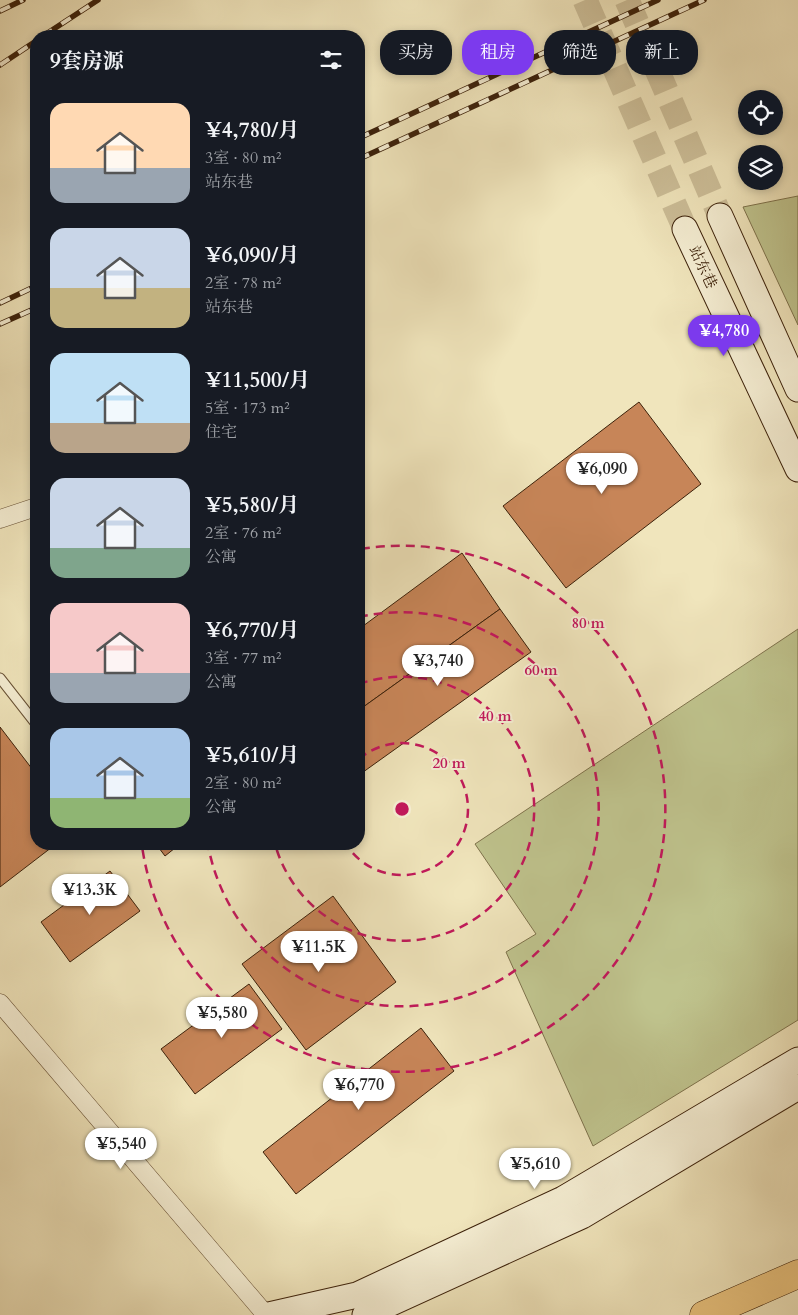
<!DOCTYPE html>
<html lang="zh">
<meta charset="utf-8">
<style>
:root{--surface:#171b24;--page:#20242c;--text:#f1f3f6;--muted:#9ea1a6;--accent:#7c3aed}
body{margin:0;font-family:Cardo,"Noto Serif SC",serif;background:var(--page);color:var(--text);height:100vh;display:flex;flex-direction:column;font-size:19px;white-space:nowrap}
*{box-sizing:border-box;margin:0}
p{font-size:16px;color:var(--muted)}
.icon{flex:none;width:28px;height:28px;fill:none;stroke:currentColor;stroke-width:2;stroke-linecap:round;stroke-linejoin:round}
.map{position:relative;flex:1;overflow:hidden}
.drawer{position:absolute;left:30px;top:30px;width:335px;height:820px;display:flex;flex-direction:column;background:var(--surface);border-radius:20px;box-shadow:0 2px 8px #0003}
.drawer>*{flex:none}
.guide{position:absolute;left:380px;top:30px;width:342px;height:45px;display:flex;gap:10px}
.buttons{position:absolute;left:738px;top:90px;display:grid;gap:10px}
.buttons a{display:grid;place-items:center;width:45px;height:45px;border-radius:50%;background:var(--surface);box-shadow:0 2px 8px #0003;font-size:25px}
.price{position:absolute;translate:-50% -42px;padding:0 11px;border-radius:18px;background:#fff;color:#222;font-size:16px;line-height:32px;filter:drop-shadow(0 1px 2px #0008)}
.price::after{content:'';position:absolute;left:50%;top:30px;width:15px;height:11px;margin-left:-8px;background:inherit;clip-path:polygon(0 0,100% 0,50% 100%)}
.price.selected{background:var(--accent);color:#fff}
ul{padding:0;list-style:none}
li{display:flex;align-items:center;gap:15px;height:125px;padding:0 20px}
li span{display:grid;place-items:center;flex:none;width:140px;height:100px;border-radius:15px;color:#555}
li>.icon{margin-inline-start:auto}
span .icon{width:60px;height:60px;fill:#fffc;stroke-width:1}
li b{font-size:21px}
h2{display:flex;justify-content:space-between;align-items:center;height:60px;padding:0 20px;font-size:21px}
.chip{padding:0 18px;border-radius:20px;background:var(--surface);box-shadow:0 2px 8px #0003;font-size:18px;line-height:45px}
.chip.selected{background:var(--accent);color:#fff}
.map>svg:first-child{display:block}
.green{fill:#bfc38d;stroke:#7e724c}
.building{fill:#c78558;stroke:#3c210a}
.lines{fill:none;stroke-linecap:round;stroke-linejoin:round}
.secondary-tunnel{stroke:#ccbe98;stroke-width:25;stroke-dasharray:25 12;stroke-linecap:butt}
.lane-casing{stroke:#695236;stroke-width:11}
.street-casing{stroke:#695236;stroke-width:19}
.secondary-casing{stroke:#3c210a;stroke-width:27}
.highway-casing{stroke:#3c210a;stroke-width:29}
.lane{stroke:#f5eed3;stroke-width:9}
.street{stroke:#f5eed3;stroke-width:18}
.secondary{stroke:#f5eed3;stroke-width:25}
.highway{stroke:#e8c27e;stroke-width:28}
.rail-casing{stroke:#3c210a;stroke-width:5.5}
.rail{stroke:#f5eed3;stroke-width:4;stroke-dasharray:11;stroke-linecap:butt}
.ring{fill:none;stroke:#c2185b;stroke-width:2.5;stroke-dasharray:9 6}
.labels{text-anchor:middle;stroke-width:4;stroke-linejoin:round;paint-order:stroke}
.street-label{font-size:15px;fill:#3c210a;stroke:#f5eed3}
.centre{fill:#c2185b;stroke:#f5eed3;stroke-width:2.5}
.ring-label{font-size:15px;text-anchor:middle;font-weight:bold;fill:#c2185b;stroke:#f5eed3;stroke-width:4;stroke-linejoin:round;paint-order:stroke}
</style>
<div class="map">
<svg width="798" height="1315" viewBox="0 0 798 1315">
<rect width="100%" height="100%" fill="#f0e5bc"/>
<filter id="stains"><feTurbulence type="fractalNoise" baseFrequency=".004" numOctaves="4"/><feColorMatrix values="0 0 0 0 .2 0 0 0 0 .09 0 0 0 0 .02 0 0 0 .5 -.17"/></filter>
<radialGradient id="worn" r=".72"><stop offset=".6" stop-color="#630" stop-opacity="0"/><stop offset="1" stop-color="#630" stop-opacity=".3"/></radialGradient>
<!-- green -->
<g class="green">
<path d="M798,196V325L743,207Z"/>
<path d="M798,629V1020L593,1146L506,952L536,934L475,844Z"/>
</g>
<!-- building -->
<g class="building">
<path d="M639,402L701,484L566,588L503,506Z"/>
<path d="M462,553L500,609L359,710V629Z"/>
<path d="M500,609L531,652L359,775V710Z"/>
<path d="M0,727L36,774V844H56L0,887Z"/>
<path d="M156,844H180L165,856Z"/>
<path d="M110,871L140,911L70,962L41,922Z"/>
<path d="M333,896L396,982L306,1050L242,964Z"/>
<path d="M249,984L282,1029L195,1094L161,1049Z"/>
<path d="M421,1028L454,1071L296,1194L263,1152Z"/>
</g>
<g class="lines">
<!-- secondary-tunnel -->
<g class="secondary-tunnel">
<path d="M585,0L685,229"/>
<path d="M627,0L720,216"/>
</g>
<!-- lane casing -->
<g class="lane-casing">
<path id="lane" d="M0,678L36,724"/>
</g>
<!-- street casing -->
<g class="street-casing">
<g id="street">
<path d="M0,519L36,507"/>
<path d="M0,1003L266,1315"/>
</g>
</g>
<!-- secondary casing -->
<g class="secondary-casing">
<g id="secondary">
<path d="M720,216L798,389"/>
<path d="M685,229L798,469"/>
<path d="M269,1315L357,1295L563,1199L798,1060"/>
<path d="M365,1315L582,1216L798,1087"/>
</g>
</g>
<!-- highway casing -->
<g class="highway-casing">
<path id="highway" d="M704,1315L798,1274"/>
</g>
<!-- lane -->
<use href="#lane" class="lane"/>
<!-- street -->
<use href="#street" class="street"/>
<!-- secondary -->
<use href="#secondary" class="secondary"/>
<!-- highway -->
<use href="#highway" class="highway"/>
<!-- rail casing -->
<g class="rail-casing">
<g id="rail">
<path d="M0,11L23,0"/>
<path d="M43,36L98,0"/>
<path d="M0,65L36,41"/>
<path d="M359,138L658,0"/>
<path d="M359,159L704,0"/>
<path d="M0,303L36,286"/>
<path d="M0,324L36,308"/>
</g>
</g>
<!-- rail -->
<use href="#rail" class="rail"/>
</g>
<!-- distance rings -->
<g class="ring">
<path d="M359 759A66 66 0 1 1 346 844"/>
<path d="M359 684A132 132 0 1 1 275 844"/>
<path d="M359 617A197 197 0 1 1 208 845"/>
<path d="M361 549A263 263 0 1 1 142 846"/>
</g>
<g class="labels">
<!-- street labels -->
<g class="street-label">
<text transform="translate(703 267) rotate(65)" y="5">站东巷</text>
</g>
</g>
<circle cx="402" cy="809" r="8" class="centre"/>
<g class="ring-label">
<text x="588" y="628">80 m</text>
<text x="541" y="675">60 m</text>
<text x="495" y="721">40 m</text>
<text x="449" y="768">20 m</text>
</g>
<rect width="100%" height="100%" filter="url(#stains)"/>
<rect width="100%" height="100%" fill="url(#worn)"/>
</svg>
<div class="buttons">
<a><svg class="icon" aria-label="locate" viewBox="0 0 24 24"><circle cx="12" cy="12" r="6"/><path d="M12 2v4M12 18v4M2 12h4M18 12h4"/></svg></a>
<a><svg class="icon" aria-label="layers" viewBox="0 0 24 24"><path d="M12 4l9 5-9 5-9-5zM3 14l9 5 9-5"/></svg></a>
</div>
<b class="price selected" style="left:724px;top:357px">¥4,780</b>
<b class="price" style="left:602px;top:495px">¥6,090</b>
<b class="price" style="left:438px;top:687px">¥3,740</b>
<b class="price" style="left:90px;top:916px">¥13.3K</b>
<b class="price" style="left:319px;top:973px">¥11.5K</b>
<b class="price" style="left:222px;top:1039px">¥5,580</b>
<b class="price" style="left:359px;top:1111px">¥6,770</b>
<b class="price" style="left:121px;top:1170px">¥5,540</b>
<b class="price" style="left:535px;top:1190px">¥5,610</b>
<div class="guide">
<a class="chip">买房</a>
<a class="chip selected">租房</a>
<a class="chip">筛选</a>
<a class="chip">新上</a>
</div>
<section class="drawer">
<h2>9套房源<svg class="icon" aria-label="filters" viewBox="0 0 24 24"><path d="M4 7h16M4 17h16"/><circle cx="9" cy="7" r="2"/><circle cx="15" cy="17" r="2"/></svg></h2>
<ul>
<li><span style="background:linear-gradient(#ffd9b3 65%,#9aa5b1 0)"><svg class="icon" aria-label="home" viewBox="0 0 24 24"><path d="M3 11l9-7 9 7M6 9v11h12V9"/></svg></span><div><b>¥4,780/月</b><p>3室 · 80 m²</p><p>站东巷</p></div></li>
<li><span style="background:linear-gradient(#c9d6e8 60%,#c2b280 0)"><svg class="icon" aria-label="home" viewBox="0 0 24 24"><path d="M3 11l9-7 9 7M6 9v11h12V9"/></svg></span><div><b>¥6,090/月</b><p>2室 · 78 m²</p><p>站东巷</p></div></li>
<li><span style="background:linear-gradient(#bfe0f5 70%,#b9a48a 0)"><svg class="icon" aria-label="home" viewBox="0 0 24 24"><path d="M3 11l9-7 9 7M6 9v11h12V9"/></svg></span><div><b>¥11,500/月</b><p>5室 · 173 m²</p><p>住宅</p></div></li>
<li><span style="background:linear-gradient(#c9d6e8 70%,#7fa58c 0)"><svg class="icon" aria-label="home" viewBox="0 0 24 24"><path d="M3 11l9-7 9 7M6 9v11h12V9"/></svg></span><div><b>¥5,580/月</b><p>2室 · 76 m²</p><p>公寓</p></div></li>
<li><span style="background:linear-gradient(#f6c9c9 70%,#9aa5b1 0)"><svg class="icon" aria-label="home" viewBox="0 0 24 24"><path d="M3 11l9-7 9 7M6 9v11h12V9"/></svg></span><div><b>¥6,770/月</b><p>3室 · 77 m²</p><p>公寓</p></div></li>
<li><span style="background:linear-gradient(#a9c7e8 70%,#8fb573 0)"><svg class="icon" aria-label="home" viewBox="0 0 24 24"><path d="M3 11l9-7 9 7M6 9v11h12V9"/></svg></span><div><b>¥5,610/月</b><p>2室 · 80 m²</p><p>公寓</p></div></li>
</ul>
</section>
</div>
